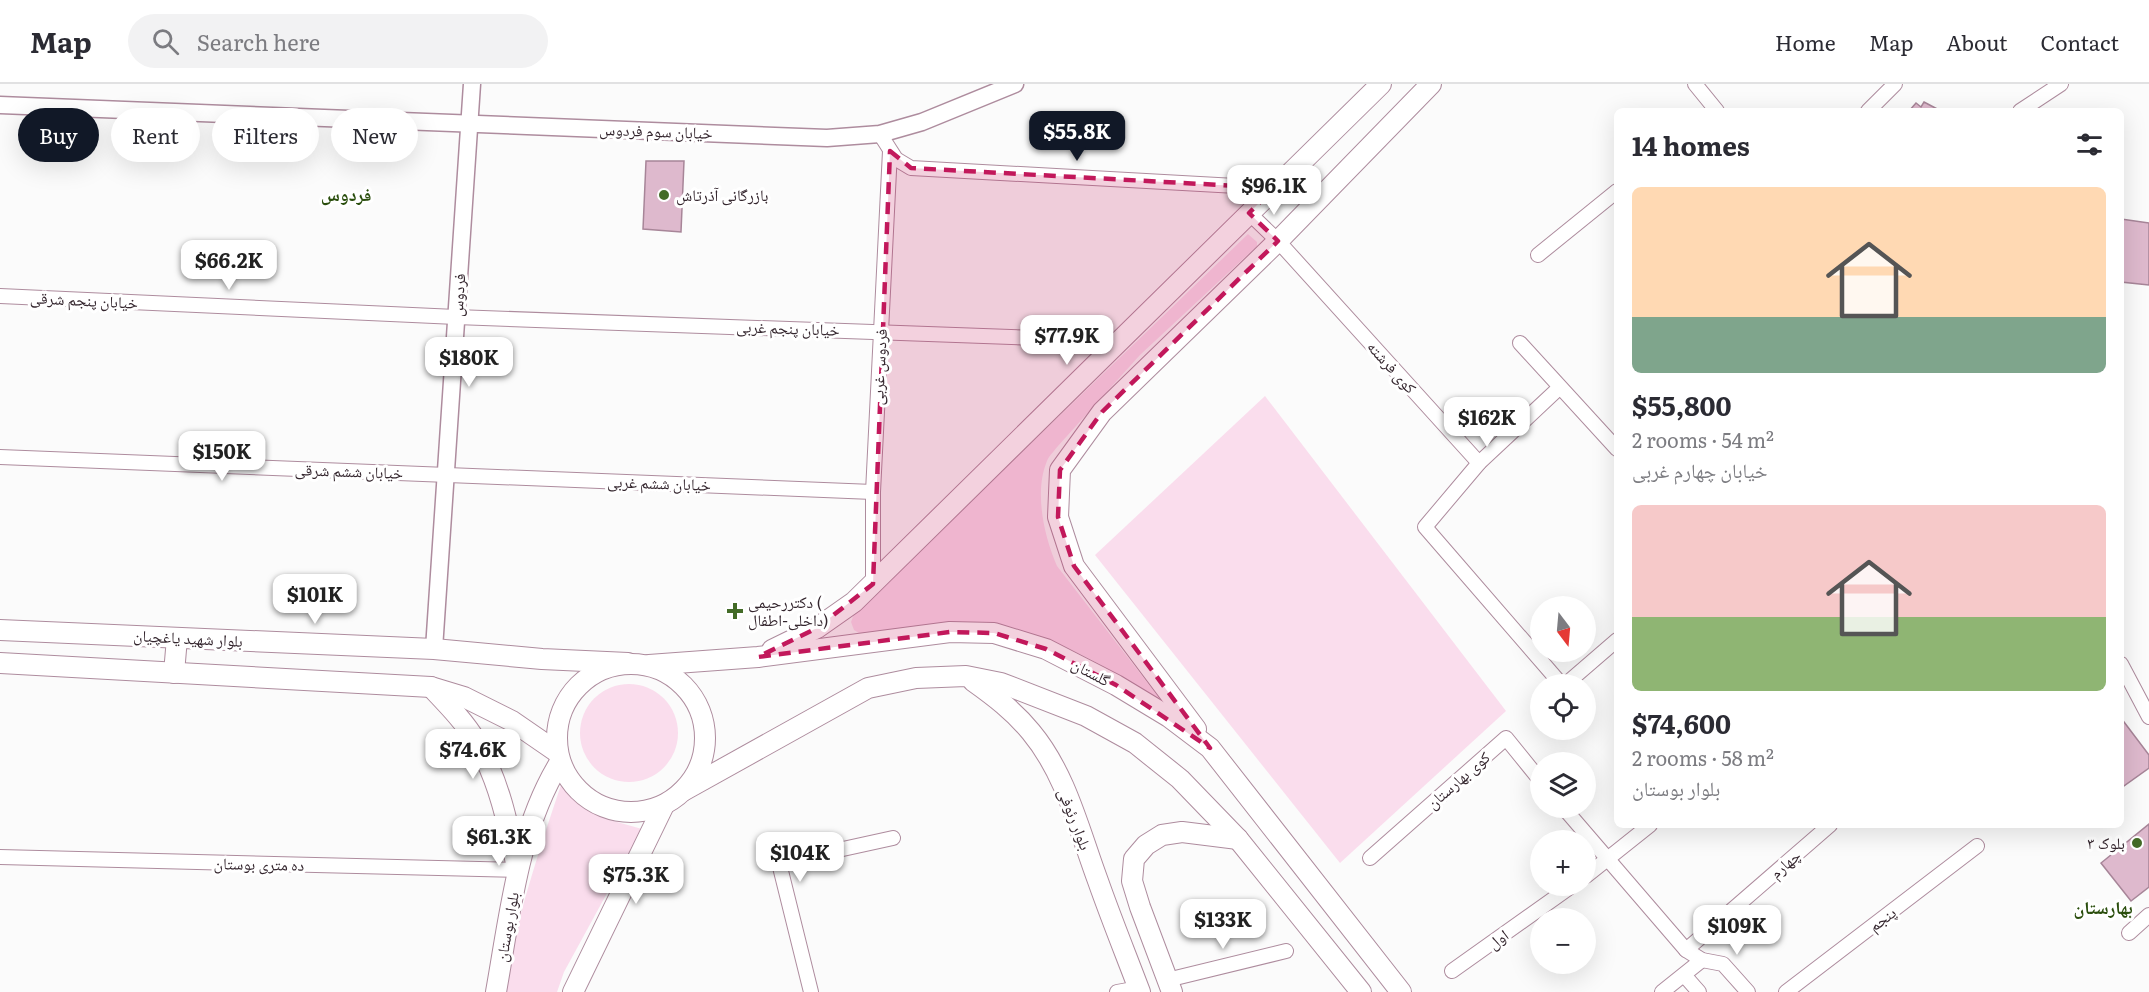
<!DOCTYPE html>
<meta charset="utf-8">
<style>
:root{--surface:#fff;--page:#f2f2f3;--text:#2b2b33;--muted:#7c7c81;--line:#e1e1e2;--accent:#111827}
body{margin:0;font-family:Literata,"Noto Naskh Arabic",serif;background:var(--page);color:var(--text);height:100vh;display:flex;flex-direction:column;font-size:22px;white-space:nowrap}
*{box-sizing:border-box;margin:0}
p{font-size:20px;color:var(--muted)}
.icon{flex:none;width:33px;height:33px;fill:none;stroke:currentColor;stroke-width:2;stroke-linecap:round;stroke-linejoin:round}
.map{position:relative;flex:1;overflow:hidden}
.sheet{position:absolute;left:1614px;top:24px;width:510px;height:720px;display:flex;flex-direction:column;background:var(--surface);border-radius:9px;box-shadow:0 6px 24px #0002}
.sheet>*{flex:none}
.banner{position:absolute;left:18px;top:24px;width:570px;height:54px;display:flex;gap:12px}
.needle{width:39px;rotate:164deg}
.tools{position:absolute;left:1530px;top:512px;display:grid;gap:12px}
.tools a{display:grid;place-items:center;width:66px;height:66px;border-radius:50%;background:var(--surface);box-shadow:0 6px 24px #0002;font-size:30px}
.price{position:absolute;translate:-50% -51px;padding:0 14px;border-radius:12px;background:#fff;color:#222;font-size:20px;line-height:39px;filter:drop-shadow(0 2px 3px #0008)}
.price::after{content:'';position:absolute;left:50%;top:36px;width:18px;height:14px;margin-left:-9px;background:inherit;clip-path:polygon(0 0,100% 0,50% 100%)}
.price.active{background:var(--accent);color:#fff}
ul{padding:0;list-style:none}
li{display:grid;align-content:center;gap:12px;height:318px;padding:0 18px}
li span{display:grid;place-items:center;height:186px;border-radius:9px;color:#555}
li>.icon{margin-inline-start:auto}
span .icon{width:108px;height:108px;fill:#fffc;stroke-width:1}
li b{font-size:26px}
h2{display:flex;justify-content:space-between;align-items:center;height:72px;padding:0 18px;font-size:26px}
.chip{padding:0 21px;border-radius:27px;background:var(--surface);box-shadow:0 6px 24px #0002;font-size:21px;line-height:54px}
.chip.active{background:var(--accent);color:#fff}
header{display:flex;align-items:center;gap:36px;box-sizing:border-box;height:84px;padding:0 30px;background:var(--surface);border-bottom:2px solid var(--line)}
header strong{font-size:28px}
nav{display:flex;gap:33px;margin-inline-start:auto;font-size:21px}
.search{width:420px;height:54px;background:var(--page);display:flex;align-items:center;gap:15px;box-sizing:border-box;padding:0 21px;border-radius:33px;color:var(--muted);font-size:22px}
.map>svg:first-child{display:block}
.green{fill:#fadded}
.building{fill:#deb9cd;stroke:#a78598;stroke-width:1.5}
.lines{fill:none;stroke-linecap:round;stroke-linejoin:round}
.minor-casing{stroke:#ae8c9e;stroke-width:16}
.tertiary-casing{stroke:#ae8c9e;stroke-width:19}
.secondary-casing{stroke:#ae8c9e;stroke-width:22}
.minor{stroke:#fff;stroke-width:14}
.tertiary{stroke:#fff;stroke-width:16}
.secondary{stroke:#fff;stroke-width:20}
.marked{fill:#c2185b;fill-opacity:0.2;stroke:#c2185b;stroke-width:4.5;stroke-dasharray:12 8;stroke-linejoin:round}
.poi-dot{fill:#436b27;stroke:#fff;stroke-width:2}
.labels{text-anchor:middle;stroke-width:6;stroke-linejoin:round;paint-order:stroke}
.street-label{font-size:16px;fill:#34262e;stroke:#fff}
.poi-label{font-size:16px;fill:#34262e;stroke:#fff;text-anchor:start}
.neighbourhood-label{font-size:18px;font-weight:bold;fill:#2a4e0d;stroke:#fff}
</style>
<header>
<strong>Map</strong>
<div class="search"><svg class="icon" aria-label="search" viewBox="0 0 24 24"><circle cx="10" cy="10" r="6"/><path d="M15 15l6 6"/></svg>Search here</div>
<nav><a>Home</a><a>Map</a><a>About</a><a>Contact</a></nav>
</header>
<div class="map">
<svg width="2149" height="908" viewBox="0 0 2149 908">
<rect width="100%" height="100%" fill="#fbfbfb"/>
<!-- green -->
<g class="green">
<path d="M1248,150L1257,158V162L1140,271L1058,362C1055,366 1049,372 1047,377C1034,408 1044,452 1057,482L1167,624C1115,586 1046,545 981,539C941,535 901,546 862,551L854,546L851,538L854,530Z"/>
<path d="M1265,312L1506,627L1340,779L1095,471Z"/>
<circle cx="629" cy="649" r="49"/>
<path d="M561,701L581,722L610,736L642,745L564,888L557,908H503C516,837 538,769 561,701Z"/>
</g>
<!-- building -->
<g class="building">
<path d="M1924,18L1941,27H1909L1916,19L1921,23Z"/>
<path d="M646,77H684L681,148L643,145Z"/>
<path d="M2121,135L2149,139V201L2121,198Z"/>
<path d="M2121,634L2149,671V684L2121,704Z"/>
<path d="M2149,740V803L2131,817L2101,779Z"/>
</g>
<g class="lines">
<!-- minor casing -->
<g class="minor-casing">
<g id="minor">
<path d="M1695,0L1717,27"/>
<path d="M1868,27L1895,0"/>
<path d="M2020,27L2061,0"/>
<path d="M880,50L896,75L911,84L1274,104"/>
<path d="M1249,129L1278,157L1479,379L1425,443L1561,600"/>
<path d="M1538,171L1617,107"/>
<path d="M0,212L456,233L1120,257"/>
<path d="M1520,259L1617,365"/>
<path d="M0,373L873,408"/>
<path d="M1479,379L1559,304"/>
<path d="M873,500V408L890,67"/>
<path d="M2121,580L2149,633"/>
<path d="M1566,600L1617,556"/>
<path d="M1563,723L1686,866L1702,876L1723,880L1748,908"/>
<path d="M0,773L517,786"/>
<path d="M1370,774L1506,654L1540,696"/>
<path d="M1586,792L1650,741"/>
<path d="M2129,849L2149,831"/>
<path d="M1686,866L1830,741"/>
<path d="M1452,887L1573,801"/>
<path d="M1684,891L1699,908"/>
<path d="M1167,896L1286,867"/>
<path d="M811,908L779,779L893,754"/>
<path d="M1117,908L1139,904"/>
<path d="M1662,908L1702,876"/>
<path d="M1786,908L1977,762"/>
</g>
</g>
<!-- tertiary casing -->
<g class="tertiary-casing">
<g id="tertiary">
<path d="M0,21L827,54L880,50L922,38L1015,0"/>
<path d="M434,565L472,0"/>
</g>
</g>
<!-- secondary casing -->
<g class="secondary-casing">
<g id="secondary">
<path d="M0,546L434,565L542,575L628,579"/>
<path d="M772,566L817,544L854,518L1381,0"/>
<path d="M0,579L431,603L464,613L512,637L557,668"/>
<circle cx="631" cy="654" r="74"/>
<path d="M649,581L758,573L950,548L994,549L1046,565L1116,601L1169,633L1210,664L1401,908"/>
<path d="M174,589L177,554"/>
<path d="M973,597C994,612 1014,627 1031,648C1066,690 1079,746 1098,797C1111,834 1126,871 1140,908"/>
<path d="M431,603C447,620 464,637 476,657C499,696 508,740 517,784"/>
<path d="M1196,645L1074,482L1058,433L1060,386L1102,328L1278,157L1431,0"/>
<path d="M683,707L868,604L916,594L966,592L1001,599L1086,632L1135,659L1180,695L1238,755L1361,908"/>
<path d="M496,908C510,830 518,746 560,678"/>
<path d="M573,908L664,721"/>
<path d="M1172,908L1140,823L1132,797L1134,775L1146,761L1162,751L1182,748L1238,755"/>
</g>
</g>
<!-- minor -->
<use href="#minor" class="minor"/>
<!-- tertiary -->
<use href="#tertiary" class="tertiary"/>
<!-- secondary -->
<use href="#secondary" class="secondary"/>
</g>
<!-- marked area -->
<path class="marked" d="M890,67L911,84L1274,104L1249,129L1278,157L1102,328L1060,386L1058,433L1074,482L1210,664L1116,601L1046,565L994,549L950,548L758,573L817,544L873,500Z"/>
<!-- markers -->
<g class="poi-dot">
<circle cx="664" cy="111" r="6"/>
<path d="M732 518h6v6h6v6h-6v6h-6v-6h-6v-6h6z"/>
<circle cx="2137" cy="759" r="6"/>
</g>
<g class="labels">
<!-- street labels -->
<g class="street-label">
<text transform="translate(656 47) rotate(2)" y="6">خیابان سوم فردوس</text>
<text transform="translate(458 211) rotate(-86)" y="6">فردوس</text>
<text transform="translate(84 216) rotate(3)" y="6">خیابان پنجم شرقی</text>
<text transform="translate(788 244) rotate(2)" y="6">خیابان پنجم غربی</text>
<text transform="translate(879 283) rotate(-87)" y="6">فردوس غربی</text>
<text transform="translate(1392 283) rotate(48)" y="6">کوی فرشته</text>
<text transform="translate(349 387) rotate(2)" y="6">خیابان ششم شرقی</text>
<text transform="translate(659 399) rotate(2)" y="6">خیابان ششم غربی</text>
<text transform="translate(188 554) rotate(3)" y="6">بلوار شهید یاغچیان</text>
<text transform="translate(1091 588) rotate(28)" y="6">گلستان</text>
<text transform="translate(1458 696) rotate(-41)" y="6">کوی بهارستان</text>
<text transform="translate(1075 735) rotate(69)" y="6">بلوار رئوفی</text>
<text transform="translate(259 780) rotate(1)" y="6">ده متری بوستان</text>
<text transform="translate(1785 780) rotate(-41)" y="6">چهارم</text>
<text transform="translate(1882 835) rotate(-37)" y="6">پنجم</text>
<text transform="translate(507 843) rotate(-80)" y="6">بلوار بوستان</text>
<text transform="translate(1498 855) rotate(-36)" y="6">اول</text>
</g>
<!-- poi labels -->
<g class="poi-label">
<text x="676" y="117">بازرگانی آذرتاش</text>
<text x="748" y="524">دکتررحیمی (<tspan x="748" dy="18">داخلی-اطفال)</tspan></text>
<text x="2125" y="765" text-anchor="end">بلوک ۳</text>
</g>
<!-- neighbourhood labels -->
<g class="neighbourhood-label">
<text x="346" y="117">فردوس</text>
<text x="2103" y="830">بهارستان</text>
</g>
</g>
</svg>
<div class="tools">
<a><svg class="needle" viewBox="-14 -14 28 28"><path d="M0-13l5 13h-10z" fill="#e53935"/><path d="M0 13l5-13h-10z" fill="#7c7c81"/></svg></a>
<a><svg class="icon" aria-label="locate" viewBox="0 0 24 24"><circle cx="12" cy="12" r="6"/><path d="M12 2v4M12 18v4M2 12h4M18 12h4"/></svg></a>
<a><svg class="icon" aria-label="layers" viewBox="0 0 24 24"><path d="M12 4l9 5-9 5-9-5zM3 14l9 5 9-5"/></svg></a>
<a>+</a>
<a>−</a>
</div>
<b class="price active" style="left:1077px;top:78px">$55.8K</b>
<b class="price" style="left:1274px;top:132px">$96.1K</b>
<b class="price" style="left:229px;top:207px">$66.2K</b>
<b class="price" style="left:1067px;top:282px">$77.9K</b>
<b class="price" style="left:469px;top:304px">$180K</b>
<b class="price" style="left:1487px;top:364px">$162K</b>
<b class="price" style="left:222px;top:398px">$150K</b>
<b class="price" style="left:315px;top:541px">$101K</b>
<b class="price" style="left:473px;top:696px">$74.6K</b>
<b class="price" style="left:499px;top:783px">$61.3K</b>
<b class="price" style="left:800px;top:799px">$104K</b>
<b class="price" style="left:636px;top:821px">$75.3K</b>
<b class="price" style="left:1223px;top:866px">$133K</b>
<b class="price" style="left:1737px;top:872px">$109K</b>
<div class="banner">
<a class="chip active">Buy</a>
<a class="chip">Rent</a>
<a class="chip">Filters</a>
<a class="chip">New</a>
</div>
<section class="sheet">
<h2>14 homes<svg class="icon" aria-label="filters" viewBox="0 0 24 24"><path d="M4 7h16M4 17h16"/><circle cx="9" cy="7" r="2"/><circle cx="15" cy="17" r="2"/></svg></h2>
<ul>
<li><span style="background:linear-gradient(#ffd9b3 70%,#7fa58c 0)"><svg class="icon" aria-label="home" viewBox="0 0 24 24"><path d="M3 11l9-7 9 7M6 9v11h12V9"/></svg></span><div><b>$55,800</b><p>2 rooms · 54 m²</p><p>خیابان چهارم غربی</p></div></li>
<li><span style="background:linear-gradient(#f6c9c9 60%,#8fb573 0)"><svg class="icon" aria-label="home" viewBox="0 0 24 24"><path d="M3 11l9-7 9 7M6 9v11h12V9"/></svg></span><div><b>$74,600</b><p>2 rooms · 58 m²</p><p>بلوار بوستان</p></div></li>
</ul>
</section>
</div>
